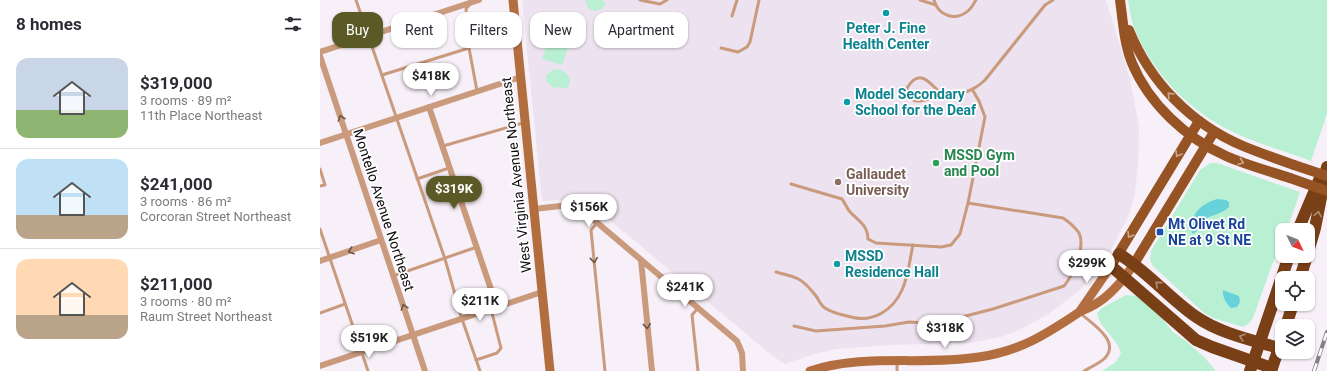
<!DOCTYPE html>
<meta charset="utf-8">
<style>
:root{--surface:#fff;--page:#f7f7f7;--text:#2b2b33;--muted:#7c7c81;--line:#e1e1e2;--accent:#5b5a27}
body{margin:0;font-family:Roboto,sans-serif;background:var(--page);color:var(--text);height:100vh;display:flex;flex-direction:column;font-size:15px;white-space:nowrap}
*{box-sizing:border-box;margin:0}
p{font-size:13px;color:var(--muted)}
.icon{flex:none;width:22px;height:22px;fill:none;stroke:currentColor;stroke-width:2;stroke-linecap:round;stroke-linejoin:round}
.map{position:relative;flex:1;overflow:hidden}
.drawer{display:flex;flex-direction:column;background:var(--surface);width:320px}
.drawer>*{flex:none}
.banner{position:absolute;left:12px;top:12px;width:380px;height:36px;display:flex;gap:8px}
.needle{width:26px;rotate:133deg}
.controls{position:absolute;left:955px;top:223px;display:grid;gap:8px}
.controls a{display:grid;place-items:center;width:40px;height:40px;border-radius:8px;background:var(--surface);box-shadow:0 1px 3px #0004;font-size:20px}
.price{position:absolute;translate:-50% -34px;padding:0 9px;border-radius:14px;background:#fff;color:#222;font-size:13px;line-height:26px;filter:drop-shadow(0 1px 2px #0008)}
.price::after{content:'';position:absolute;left:50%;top:24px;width:12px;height:9px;margin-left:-6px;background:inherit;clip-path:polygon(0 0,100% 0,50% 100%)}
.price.active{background:var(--accent);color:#fff}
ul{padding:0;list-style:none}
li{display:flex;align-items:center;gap:12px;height:100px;padding:0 16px}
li+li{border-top:1px solid var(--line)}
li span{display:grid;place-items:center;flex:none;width:112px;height:80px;border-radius:12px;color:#555}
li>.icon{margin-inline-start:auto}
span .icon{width:48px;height:48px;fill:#fffc;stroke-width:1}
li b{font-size:17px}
h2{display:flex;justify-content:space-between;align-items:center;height:48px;padding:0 16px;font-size:17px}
.pill{padding:0 14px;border-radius:12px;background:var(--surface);box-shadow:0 1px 3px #0004;font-size:14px;line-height:36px}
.pill.active{background:var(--accent);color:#fff}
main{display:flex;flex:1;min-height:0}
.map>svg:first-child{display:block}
.built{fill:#ede2ef}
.green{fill:#b9f0d3}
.water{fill:#68d2da}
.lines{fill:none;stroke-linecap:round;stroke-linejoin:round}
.lane{stroke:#ca9a7d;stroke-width:3}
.street{stroke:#ca9a7d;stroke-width:6}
.secondary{stroke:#b36e40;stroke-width:9}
.primary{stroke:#965424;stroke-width:10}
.highway{stroke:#794017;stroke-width:12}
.rail-casing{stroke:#848085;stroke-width:4}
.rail{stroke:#fff;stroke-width:2.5;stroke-dasharray:8;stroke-linecap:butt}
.primary-bridge{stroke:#965424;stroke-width:10}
.oneway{stroke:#caaa92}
.oneway2{stroke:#6c5346}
.oneway3{stroke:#af8c74}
.culture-dot{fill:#0f9aa8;stroke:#fff;stroke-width:1.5}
.leisure-dot{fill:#2e9e5b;stroke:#fff;stroke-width:1.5}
.education-dot{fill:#8d6e63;stroke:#fff;stroke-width:1.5}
.transit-dot{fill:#1a4fb4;stroke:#fff;stroke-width:1.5}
.labels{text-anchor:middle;stroke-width:3.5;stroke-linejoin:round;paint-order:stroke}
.culture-label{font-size:14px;font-weight:bold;fill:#0d838f;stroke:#fff;text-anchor:start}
.leisure-label{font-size:14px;font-weight:bold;fill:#27864d;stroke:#fff;text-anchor:start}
.education-label{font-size:14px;font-weight:bold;fill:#785e54;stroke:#fff;text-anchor:start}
.street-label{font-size:14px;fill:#0e0c0f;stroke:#fff}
.transit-label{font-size:14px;font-weight:bold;fill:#164399;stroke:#fff;text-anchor:start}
</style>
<main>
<section class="drawer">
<h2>8 homes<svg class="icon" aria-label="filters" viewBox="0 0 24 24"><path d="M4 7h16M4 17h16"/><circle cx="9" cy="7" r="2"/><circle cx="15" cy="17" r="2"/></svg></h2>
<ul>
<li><span style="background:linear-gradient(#c9d6e8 65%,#8fb573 0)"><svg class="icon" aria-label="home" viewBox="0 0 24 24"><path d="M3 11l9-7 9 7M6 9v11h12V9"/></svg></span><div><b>$319,000</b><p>3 rooms · 89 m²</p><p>11th Place Northeast</p></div></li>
<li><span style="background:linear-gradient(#bfe0f5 70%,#b9a48a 0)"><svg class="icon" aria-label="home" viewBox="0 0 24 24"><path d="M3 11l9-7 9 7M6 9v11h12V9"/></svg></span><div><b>$241,000</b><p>3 rooms · 86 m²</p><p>Corcoran Street Northeast</p></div></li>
<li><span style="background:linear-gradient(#ffd9b3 70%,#b9a48a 0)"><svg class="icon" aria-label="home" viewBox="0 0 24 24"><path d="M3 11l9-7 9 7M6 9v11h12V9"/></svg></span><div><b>$211,000</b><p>3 rooms · 80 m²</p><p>Raum Street Northeast</p></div></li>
</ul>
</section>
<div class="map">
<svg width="1007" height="371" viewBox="0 0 1007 371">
<rect width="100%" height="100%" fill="#f7f0f8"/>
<!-- built -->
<path class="built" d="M202,0H786L810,79L819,127L818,167L814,197L808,217L789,254L759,291L727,315L697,331L681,337L650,343L570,345L517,349L494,354L465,364L454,357L268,202L258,199L222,201Z"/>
<!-- green -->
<g class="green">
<path d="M265,0H282L286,3L282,9L274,11L268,8Z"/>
<path d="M808,0H1007V114L991,161C962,150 931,142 903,127C864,105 832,71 815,30C811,21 810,10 808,0Z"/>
<path d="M232,27L253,33L242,65L222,59Z"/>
<path d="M234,69C244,68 256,80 246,89L240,87L234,88L226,81V76Z"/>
<path d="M890,163H897L980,192L967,230H962V244L952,265L933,318L928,324L923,327L893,318L884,313L833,266L830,260L831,251L880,170Z"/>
<path d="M806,295L817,296L841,317L853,332L866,341L885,358L896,371H782L796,362L801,353C797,338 778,326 777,313L782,308Z"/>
</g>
<!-- water -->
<g class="water">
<path d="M897,199L906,200L909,202V207C898,218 882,213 877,231L873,234L871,231C872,213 879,205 897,199Z"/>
<path d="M903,290L919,296L920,302L917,307L911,308C906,304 902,296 903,290Z"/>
</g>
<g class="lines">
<!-- lane -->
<g class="lane">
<path d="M36,0L125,259L142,319L160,371"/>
<path d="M320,0L340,4L347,0"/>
<path d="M600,0L616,5"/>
<path d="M614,0C618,16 636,22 649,10C652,7 654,3 656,0"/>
<path d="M150,4L146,9L149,48L157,91"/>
<path d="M412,16L417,0"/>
<path d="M401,48L418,52L427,47L430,42L439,0"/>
<path d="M62,75L149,48"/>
<path d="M622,95C610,83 600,67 587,88C588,94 590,101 597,101C605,102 614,96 622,95C641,92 649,95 665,80L725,5L733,0"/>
<path d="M123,146L203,123"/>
<path d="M0,169L5,185L0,186"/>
<path d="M97,179L129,168"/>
<path d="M471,184L522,199C525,203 527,209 531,213C539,221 548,226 548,239L556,243L621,247L631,245L640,234L648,203L665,117L659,101L652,89"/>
<path d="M277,223L271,230L285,371"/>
<path d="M0,229L48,371"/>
<path d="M456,272C477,277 482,278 496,296C499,300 501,306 505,308C512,313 523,315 531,317C553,323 573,310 582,290C588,278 590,258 593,245"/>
<path d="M73,276L157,247"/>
<path d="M0,313L25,304"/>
<path d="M760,313C771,323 801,341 785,358C780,363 771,367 764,371"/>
<path d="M474,326L496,331L565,326L589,322L606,323L626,321L673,309L744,286C753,275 766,247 759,233C755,227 749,222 743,218L648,203"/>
<path d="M156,360L177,353L181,348L171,309"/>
<path d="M577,362V371"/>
<path d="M378,371L372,315L378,308"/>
</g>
<!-- street -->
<g class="street">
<path d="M0,52L159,0"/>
<path d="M0,56L105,371"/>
<path d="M109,107L177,307"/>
<path d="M0,143L201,77"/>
<path d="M214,209L249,205L261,209L417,341L422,353L423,371"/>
<path d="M321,260L332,371"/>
<path d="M0,261L61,240"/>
<path d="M0,366L222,292"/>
</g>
<!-- secondary -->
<g class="secondary">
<path d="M193,0L230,371"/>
<path d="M760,311L791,266"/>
<path d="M490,371C545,353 603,366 659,357C700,351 725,335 758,313C763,310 769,308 774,305C790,296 804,279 814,264"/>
</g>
<!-- primary -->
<g class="primary">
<path d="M800,0C803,21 804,43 812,63C829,104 866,138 906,156C926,165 949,171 970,178"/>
<path d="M809,30C830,82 871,124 923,146C940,153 957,159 974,165"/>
<path d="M814,264L894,132"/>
<path d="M791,266L879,121"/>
</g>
<!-- highway -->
<g class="highway">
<path d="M978,230L1000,178"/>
<path d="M988,252L995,228L1007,167"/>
<path d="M799,254C827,271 848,297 875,316C899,333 931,340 959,348"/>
<path d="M791,266L876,340L892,347L952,368"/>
<path d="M980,278L987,256"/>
<path d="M966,326L973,304"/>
<path d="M930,371L969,256"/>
<path d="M951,371L962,339"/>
</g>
<!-- rail casing -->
<g class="rail-casing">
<path id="rail" d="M994,371L1007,332"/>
</g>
<!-- rail -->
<use href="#rail" class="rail"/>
<!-- primary-bridge -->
<g class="primary-bridge">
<path d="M974,165L1007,176"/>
<path d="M970,178L1007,191"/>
</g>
</g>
<!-- one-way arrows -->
<defs><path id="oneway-chevron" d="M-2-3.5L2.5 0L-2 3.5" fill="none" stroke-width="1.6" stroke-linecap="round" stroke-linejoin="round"/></defs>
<g class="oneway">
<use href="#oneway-chevron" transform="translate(850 95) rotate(-134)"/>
<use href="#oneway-chevron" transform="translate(858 154) rotate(121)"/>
<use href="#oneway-chevron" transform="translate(921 162) rotate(20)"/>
<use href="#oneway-chevron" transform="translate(810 235) rotate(121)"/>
</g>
<g class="oneway2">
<use href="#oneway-chevron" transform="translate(21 118) rotate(-109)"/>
<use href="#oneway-chevron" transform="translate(31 251) rotate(161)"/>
<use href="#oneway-chevron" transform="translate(274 260) rotate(84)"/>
<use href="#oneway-chevron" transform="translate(84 307) rotate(-108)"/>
<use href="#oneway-chevron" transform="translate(327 326) rotate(84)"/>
</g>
<g class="oneway3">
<use href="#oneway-chevron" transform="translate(998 214) rotate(-79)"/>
<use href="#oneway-chevron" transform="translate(838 284) rotate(-139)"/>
<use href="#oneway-chevron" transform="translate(922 337) rotate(-161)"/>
</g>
<!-- markers -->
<g class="culture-dot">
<circle cx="566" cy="13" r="4"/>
<circle cx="527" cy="102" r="4"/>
<circle cx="517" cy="264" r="4"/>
</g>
<circle class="leisure-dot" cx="616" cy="163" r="4"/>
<circle class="education-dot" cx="518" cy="182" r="4"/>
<rect class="transit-dot" x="836" y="228" width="8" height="8" rx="2"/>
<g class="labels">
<!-- culture labels -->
<g class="culture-label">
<text x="566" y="33" text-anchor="middle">Peter J. Fine<tspan x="566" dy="16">Health Center</tspan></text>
<text x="535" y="99">Model Secondary<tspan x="535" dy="16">School for the Deaf</tspan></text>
<text x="525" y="261">MSSD<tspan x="525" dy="16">Residence Hall</tspan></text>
</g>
<!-- leisure labels -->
<g class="leisure-label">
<text x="624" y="160">MSSD Gym<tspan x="624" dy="16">and Pool</tspan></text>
</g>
<!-- education labels -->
<g class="education-label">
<text x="526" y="179">Gallaudet<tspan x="526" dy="16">University</tspan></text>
</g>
<!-- street labels -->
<g class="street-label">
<text transform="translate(196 175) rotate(-96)" y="5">West Virginia Avenue Northeast</text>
<text transform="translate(64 210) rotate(72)" y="5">Montello Avenue Northeast</text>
</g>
<!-- transit labels -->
<g class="transit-label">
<text x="848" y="229">Mt Olivet Rd<tspan x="848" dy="16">NE at 9 St NE</tspan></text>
</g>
</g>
</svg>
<div class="controls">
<a><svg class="needle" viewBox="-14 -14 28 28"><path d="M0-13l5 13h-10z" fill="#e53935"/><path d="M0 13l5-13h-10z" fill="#7c7c81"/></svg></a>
<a><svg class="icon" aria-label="locate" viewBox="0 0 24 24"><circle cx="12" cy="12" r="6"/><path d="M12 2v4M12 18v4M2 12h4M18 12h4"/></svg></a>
<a><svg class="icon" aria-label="layers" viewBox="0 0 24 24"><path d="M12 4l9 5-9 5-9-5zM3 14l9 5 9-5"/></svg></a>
</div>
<b class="price" style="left:111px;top:97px">$418K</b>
<b class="price active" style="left:134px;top:210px">$319K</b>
<b class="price" style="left:269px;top:228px">$156K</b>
<b class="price" style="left:767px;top:284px">$299K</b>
<b class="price" style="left:365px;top:308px">$241K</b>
<b class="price" style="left:160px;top:322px">$211K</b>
<b class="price" style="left:625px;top:349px">$318K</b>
<b class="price" style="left:49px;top:359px">$519K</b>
<div class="banner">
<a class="pill active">Buy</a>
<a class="pill">Rent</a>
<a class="pill">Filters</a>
<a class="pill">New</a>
<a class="pill">Apartment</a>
</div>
</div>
</main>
